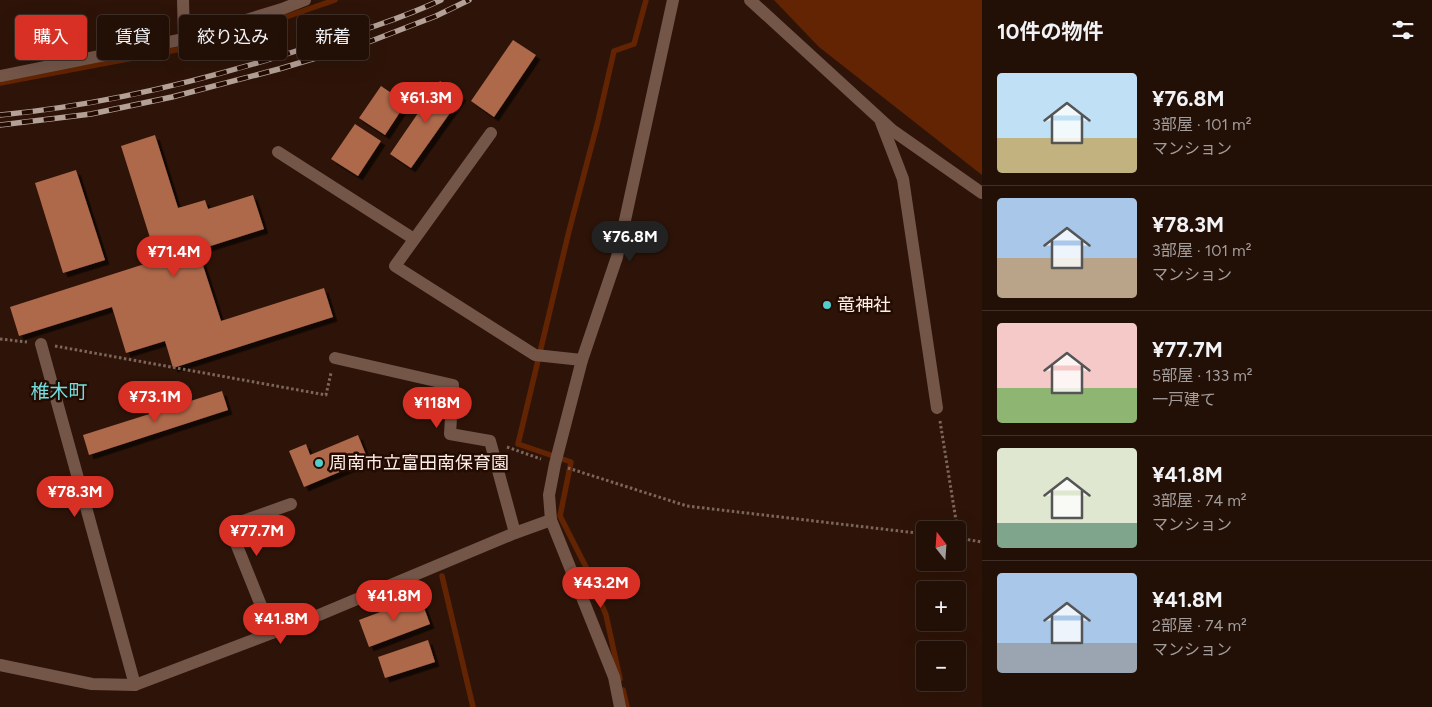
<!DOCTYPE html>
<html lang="ja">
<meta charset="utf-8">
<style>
:root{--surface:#220f06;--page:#2e1d14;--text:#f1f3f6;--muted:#a29c9b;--line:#3f2f28;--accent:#d93025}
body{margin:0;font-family:Figtree,"Noto Sans JP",sans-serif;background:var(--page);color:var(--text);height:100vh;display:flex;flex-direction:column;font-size:19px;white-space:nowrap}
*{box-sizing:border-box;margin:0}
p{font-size:16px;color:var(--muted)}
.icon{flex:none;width:28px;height:28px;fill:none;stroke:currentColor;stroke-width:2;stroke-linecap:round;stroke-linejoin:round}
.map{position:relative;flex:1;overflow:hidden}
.drawer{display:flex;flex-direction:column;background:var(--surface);width:450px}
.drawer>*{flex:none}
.top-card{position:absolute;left:15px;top:15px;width:475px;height:45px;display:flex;gap:10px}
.needle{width:32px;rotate:343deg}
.controls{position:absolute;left:916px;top:521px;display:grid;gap:10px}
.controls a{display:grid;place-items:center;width:50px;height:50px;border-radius:5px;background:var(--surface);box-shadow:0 5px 20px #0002,0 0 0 1px var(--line);font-size:25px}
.price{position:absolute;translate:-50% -42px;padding:0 11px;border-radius:18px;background:var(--accent);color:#fff;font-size:16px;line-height:32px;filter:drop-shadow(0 1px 2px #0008)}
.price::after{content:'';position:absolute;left:50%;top:30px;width:15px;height:11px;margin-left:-8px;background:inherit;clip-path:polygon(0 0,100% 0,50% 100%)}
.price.selected{background:#222;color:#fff}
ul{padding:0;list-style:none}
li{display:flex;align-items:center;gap:15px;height:125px;padding:0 15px}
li+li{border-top:1px solid var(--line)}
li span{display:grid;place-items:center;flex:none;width:140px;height:100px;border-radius:5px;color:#555}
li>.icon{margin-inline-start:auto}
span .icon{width:60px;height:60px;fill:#fffc;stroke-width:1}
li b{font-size:21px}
h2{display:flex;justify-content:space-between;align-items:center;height:60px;padding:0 15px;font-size:21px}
.tag{padding:0 18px;border-radius:5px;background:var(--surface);box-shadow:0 5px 20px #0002,0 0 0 1px var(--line);font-size:18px;line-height:45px}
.tag.selected{background:var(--accent);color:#fff}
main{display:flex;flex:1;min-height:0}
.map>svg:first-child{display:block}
.water{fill:#622403}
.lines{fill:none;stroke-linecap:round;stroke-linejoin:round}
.stream{stroke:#622403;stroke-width:5.5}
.building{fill:#ae694b;filter:url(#shadow)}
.path{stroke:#7c665c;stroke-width:3;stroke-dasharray:2.5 2.5;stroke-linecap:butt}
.street{stroke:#745649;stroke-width:12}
.rail-casing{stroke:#b3a097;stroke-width:5.5}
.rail{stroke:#230b02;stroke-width:4;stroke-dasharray:11;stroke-linecap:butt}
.poi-dot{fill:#52cdcb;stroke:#230b02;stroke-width:2}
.labels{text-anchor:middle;stroke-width:5;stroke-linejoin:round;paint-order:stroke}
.poi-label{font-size:18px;fill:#fdeee7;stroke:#230b02;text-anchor:start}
.neighbourhood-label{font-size:19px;fill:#72dedd;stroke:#230b02}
</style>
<main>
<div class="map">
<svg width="982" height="707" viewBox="0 0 982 707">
<defs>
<filter id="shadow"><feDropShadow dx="4.5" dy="4.5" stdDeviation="0" flood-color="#0009"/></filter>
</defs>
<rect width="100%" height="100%" fill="#2e1408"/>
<!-- water -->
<path class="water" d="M774,0H982V175L819,47Z"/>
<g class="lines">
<!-- stream -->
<g class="stream">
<path d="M0,83L181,49L236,34L335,0"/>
<path d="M442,576L473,707"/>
<path d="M620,679L606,615L588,571L560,516L571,462L518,444L569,231L598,121L614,51L634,44L646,0"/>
<path d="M623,690L627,707"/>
</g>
</g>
<!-- building -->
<g class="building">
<path d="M513,40L536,55L494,117L471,101Z"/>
<path d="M440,81L462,96L411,168L390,154Z"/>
<path d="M381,86L406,103L385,135L359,118Z"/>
<path d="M355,124L381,141L358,176L331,159Z"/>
<path d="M155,135L178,208L205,200L208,209L253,195L264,229L198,250L221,321L324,288L333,317L173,368L165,341L126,353L112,307L19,336L10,307L157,260L121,146Z"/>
<path d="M76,170L105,260L63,273L35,183Z"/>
<path d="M222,391L228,410L89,455L83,435Z"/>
<path d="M358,435L368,460L304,487L289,451L306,444L310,455Z"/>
<path d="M420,597L430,624L369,647L359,620Z"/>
<path d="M428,640L435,662L385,678L378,657Z"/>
</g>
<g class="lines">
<!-- path -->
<g class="path">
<path d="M0,339L27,342"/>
<path d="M55,346L326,395L331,373"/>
<path d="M940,421L959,539"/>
<path d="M507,447L541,459"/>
<path d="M568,468L687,506L925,534"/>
<path d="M958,538L982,542"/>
</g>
<!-- street -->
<g class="street">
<path d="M183,0L184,39"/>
<path d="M750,0L892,130L982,193"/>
<path d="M0,76L184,39L282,9L305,0"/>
<path d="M881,122L903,179L937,408"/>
<path d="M491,133L395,266L535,355L582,360"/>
<path d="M278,152L414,239"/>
<path d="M41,344L135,685"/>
<path d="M335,358L453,385L450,434L490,441L515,533"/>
<path d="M272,633L229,526L291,504"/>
<path d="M0,665L92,684L135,685L319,615L515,533L551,520"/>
<path d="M620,707L614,677L551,520L549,495L555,464L582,360L617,257L673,0"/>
</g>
<!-- rail casing -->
<g class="rail-casing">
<g id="rail">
<path d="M0,115C106,105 210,79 312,46C355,33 400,19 441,0"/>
<path d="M0,125L91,114L172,97L279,69L366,43L436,16L469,0"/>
</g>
</g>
<!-- rail -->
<use href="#rail" class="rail"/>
</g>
<!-- markers -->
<g class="poi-dot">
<circle cx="827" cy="305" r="5"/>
<circle cx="319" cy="463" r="5"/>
</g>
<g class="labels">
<!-- poi labels -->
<g class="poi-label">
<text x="837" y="311">竜神社</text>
<text x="329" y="469">周南市立富田南保育園</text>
</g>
<!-- neighbourhood labels -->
<g class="neighbourhood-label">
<text x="59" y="398">椎木町</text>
</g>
</g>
</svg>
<div class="controls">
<a><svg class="needle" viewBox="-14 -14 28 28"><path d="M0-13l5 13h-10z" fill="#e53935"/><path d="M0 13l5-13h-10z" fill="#a29c9b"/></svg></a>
<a>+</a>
<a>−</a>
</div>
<b class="price" style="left:426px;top:124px">¥61.3M</b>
<b class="price selected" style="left:630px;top:263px">¥76.8M</b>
<b class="price" style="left:174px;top:278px">¥71.4M</b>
<b class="price" style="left:155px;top:423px">¥73.1M</b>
<b class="price" style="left:437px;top:429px">¥118M</b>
<b class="price" style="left:75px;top:518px">¥78.3M</b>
<b class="price" style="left:257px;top:557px">¥77.7M</b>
<b class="price" style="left:601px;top:609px">¥43.2M</b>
<b class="price" style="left:394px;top:622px">¥41.8M</b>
<b class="price" style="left:281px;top:645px">¥41.8M</b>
<div class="top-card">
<a class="tag selected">購入</a>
<a class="tag">賃貸</a>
<a class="tag">絞り込み</a>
<a class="tag">新着</a>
</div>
</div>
<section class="drawer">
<h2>10件の物件<svg class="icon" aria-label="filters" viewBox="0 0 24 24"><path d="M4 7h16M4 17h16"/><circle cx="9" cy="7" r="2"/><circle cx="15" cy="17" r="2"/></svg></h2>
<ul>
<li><span style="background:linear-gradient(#bfe0f5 65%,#c2b280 0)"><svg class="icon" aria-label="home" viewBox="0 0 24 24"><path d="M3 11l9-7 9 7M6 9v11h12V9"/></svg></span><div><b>¥76.8M</b><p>3部屋 · 101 m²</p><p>マンション</p></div></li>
<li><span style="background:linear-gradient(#a9c7e8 60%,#b9a48a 0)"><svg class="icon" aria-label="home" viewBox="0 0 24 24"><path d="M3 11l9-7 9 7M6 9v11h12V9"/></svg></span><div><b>¥78.3M</b><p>3部屋 · 101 m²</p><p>マンション</p></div></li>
<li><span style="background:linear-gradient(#f6c9c9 65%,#8fb573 0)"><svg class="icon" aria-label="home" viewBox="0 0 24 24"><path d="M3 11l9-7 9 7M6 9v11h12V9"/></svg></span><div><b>¥77.7M</b><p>5部屋 · 133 m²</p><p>一戸建て</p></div></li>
<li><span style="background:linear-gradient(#dfe7d0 75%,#7fa58c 0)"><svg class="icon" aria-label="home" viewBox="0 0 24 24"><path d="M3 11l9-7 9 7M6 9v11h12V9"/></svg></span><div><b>¥41.8M</b><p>3部屋 · 74 m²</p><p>マンション</p></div></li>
<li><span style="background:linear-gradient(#a9c7e8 70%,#9aa5b1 0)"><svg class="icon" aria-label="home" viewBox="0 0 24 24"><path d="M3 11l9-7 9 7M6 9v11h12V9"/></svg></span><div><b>¥41.8M</b><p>2部屋 · 74 m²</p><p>マンション</p></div></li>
</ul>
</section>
</main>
